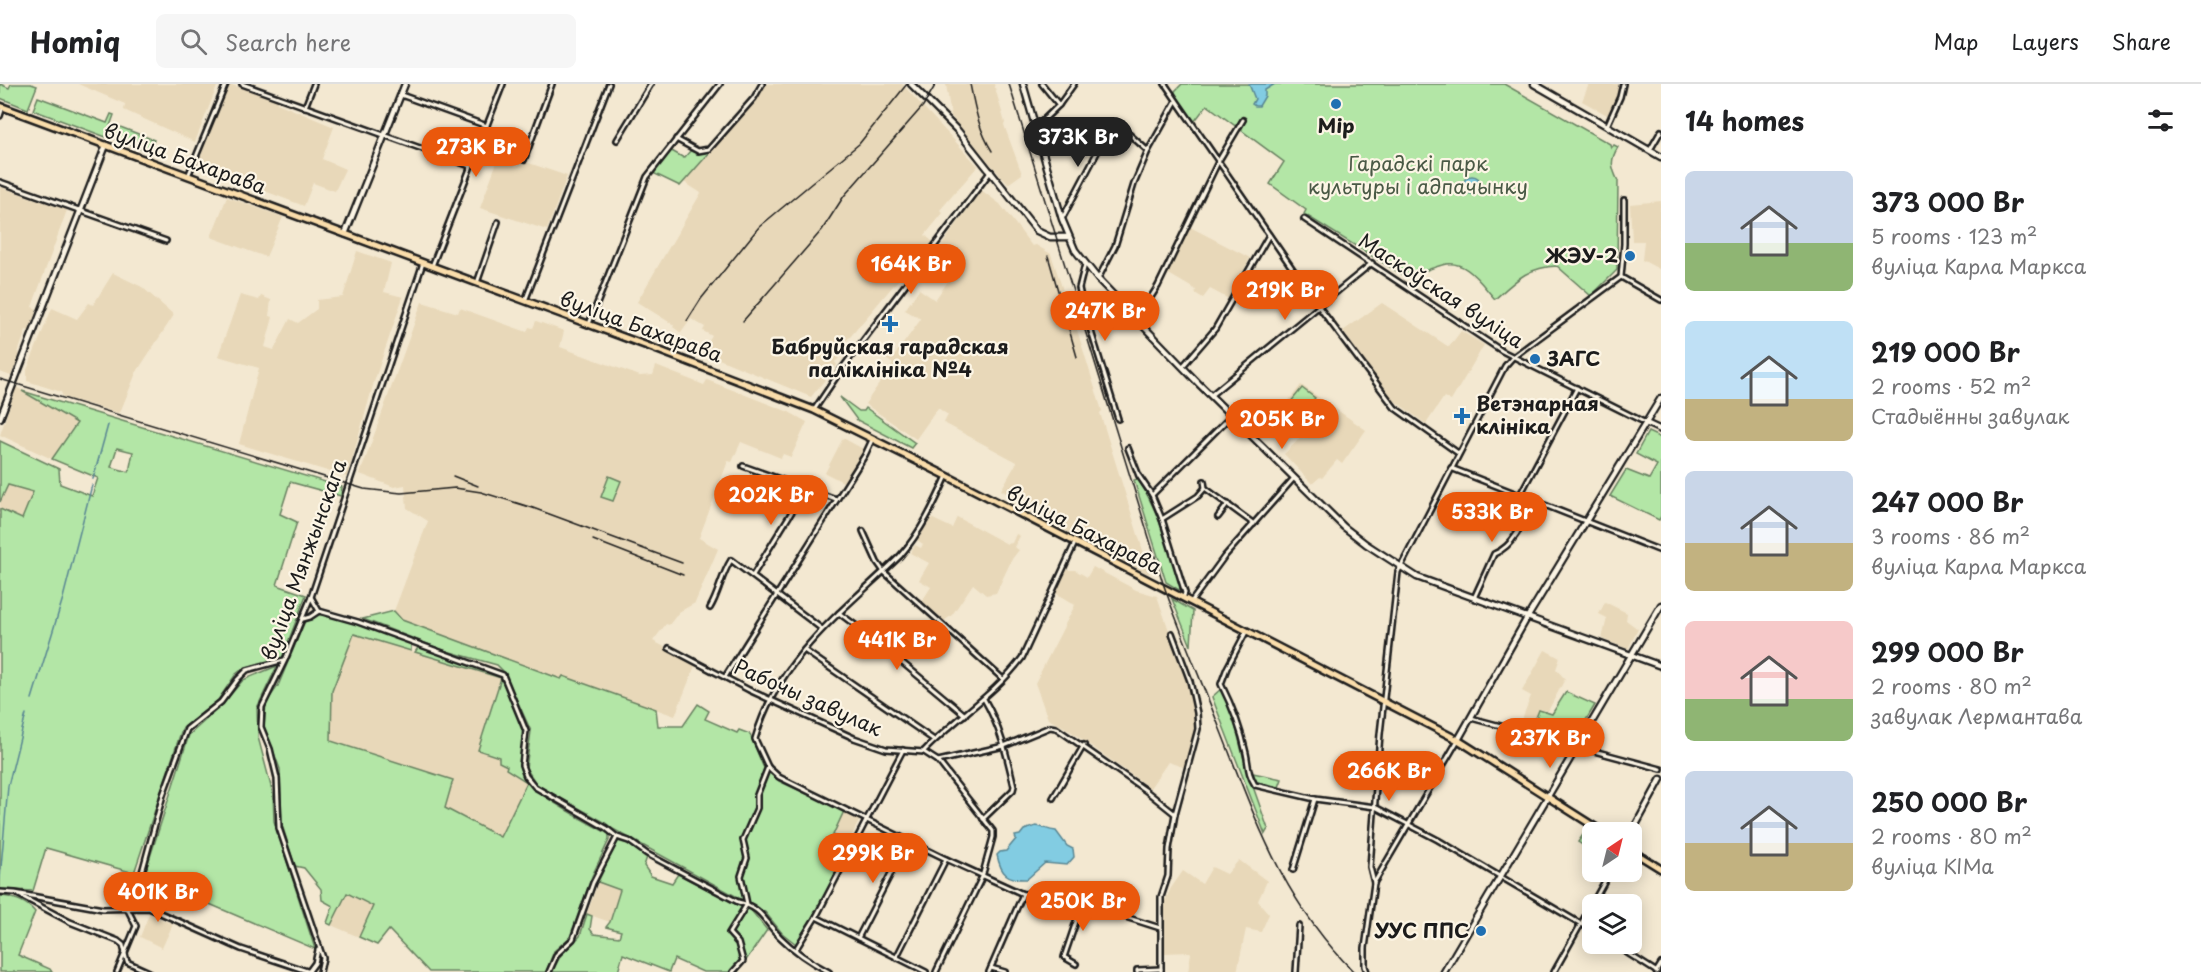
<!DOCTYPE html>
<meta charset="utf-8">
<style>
:root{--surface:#fff;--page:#f6f6f6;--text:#202124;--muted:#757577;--line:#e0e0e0;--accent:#ea580c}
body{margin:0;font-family:"Playpen Sans",sans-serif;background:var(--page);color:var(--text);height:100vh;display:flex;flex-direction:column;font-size:22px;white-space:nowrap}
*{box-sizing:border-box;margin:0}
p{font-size:20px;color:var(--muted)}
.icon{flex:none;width:33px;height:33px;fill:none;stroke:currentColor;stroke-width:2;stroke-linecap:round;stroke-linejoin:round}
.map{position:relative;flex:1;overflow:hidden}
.sheet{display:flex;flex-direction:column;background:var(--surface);width:540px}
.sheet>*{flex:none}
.needle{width:39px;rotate:35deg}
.tools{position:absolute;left:1582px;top:738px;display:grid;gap:12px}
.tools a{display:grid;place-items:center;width:60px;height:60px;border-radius:9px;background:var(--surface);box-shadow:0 3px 15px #0003;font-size:30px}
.price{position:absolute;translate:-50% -51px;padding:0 14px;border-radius:21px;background:var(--accent);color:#fff;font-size:20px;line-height:39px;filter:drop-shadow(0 2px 3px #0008)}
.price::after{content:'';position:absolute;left:50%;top:36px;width:18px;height:14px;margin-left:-9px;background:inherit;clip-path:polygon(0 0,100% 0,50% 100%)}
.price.selected{background:#222;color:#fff}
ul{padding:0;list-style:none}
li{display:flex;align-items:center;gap:18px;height:150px;padding:0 24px}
li span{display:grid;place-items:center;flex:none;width:168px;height:120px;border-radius:9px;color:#555}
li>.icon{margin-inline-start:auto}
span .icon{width:72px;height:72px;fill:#fffc;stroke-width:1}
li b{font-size:26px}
h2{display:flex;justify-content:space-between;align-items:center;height:72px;padding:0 24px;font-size:26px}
header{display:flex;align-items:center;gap:36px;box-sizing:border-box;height:84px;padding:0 30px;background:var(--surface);border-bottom:2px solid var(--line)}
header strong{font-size:28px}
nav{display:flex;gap:33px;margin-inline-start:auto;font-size:21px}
.search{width:420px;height:54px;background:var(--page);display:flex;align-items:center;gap:15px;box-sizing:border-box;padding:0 21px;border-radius:9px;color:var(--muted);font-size:22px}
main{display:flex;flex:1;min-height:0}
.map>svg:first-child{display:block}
.built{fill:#e8d8b9}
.green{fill:#b3e6a6;stroke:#688161;stroke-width:1.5;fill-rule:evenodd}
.water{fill:#82cce2;stroke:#598693;stroke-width:1.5}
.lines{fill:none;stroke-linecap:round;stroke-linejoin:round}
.stream{stroke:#598693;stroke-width:1.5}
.street-casing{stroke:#1c1c1c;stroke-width:8}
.secondary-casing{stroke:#1c1c1c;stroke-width:9}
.primary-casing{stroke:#1c1c1c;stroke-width:10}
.street{stroke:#fcf5e5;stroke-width:3}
.secondary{stroke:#fcf5e5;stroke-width:4.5}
.primary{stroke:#faddab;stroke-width:5}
.rail{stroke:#1c1c1c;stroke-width:1.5}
.poi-dot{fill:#1f6fb2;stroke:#fcf5e5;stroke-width:2}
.labels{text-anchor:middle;stroke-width:4.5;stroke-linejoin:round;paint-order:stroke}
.poi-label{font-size:20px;font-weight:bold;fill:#1c1c1c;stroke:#fcf5e5}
.street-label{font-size:20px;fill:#1c1c1c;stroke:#fcf5e5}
.park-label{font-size:20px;fill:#495945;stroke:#fcf5e5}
</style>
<header>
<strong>Homiq</strong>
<div class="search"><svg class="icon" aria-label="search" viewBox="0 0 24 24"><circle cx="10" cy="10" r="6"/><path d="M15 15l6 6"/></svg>Search here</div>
<nav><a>Map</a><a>Layers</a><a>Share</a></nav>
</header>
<main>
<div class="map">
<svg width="1661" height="888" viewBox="0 0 1661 888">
<rect width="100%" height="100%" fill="#f3e8d1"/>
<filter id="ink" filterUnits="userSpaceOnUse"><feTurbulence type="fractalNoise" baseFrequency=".0167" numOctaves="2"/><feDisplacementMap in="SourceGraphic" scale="12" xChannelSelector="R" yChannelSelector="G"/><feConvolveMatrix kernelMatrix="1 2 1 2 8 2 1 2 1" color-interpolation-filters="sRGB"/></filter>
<g filter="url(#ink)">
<!-- built -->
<g class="built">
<path d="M78,0H218L195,58L124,26L125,20Z"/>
<path d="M229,0L278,16L277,19L334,43L322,75L345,85L335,107L313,99L304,122L212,87L213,84L203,79L204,75L200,73L221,15Z"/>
<path d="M764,0H902L978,82L940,126L943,129L925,151L933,158L912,185L909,183L850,253L842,259L840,258L833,269L839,274L835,278L837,281L811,313L702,268L712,252L703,247L705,243L691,235L681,249L673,243L674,241L637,218L701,109L684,98L761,8L759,6Z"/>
<path d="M946,0H994L1005,39L1004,41L1022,90L1008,100L987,76L951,32Z"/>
<path d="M1589,0H1618L1619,13L1609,32L1582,17Z"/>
<path d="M498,75L517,82L520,76L567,92L547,146L480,124Z"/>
<path d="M0,103L67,126L32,223L37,225L29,247L26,246L18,269L20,270L11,292L0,288Z"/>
<path d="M981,106L1000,120L1032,162L1036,161L1051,170L1062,203L1068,234L1073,233L1102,327L1100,329L1150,489L1148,490L1056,442L1045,421H1036L1034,424L1001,406L1017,378L944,339L948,331L938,324L916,355L865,320L893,280L886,275L891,269L895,271L921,235L905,226L919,205L935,216L958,183L937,168Z"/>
<path d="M227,113L283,133L266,173L211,153Z"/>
<path d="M1661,117L1659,162L1661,163V186L1642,176L1644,157H1632L1630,120Z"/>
<path d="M1190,143L1250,174L1229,215L1210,205L1203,214L1195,209L1196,206L1167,189Z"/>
<path d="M357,167L391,179L384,208L403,213L374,298L347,393L239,360L259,284L218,272L240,211L259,216L261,212L271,216L269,232L273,233L265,263L274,266L290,235L298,239L317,225V216L343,213Z"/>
<path d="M113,189L142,203L174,231L136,289L121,326L118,329L63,313L61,308L27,297V286L52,224L77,235L89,219L93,221Z"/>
<path d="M422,218L458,229L460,224L527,248L529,243L533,244L536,237L564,247L560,263L640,292L653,291L656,282L704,301L707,296L789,328L807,338L791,373L783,370L781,374L741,358L732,378L728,377L699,454L718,465L695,519L679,528L669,541L666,540L653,557L696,579L675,632L563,592L561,595L402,536L394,527L428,437L407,424L405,401L394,403L360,390Z"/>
<path d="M1382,219L1449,263L1461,247L1484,261L1451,317L1444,313L1426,340L1391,314L1343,247Z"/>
<path d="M1301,301L1366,346L1342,380L1337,376L1322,394L1320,393L1312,400L1284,370L1299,355L1306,354L1311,347L1282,325Z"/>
<path d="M16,303L77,337L52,375L0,351Z"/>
<path d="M843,354L865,366L845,399L825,389Z"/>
<path d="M7,401L33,408L22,435L0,425V418Z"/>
<path d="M957,433L1007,460L1012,459L1016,450L1020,452L1014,463L1019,466L1012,475L996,509L986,511L973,500L952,531L944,537L922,517L931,503L919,496L929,479L910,469L915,461L921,464L923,460L917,456L931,434L952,444Z"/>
<path d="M1093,483L1136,506L1157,512L1188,601L1195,632L1194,650L1186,684L1168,678L1150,704L1066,644L1048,635L1035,599L1075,521L1054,508L1066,486H1075L1087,493Z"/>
<path d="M1605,518L1627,529L1626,536L1638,545L1628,565L1602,555L1607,534L1599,530Z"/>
<path d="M354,550L501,594L478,666L499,673L507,682L506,685L527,698L500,754L445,724L453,696L331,657L332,607Z"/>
<path d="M1545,566L1560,574L1556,585L1565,595L1548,627L1539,625L1531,644L1520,640L1531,612L1522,607Z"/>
<path d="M844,727L860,735L848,759L832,752Z"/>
<path d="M1239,776L1267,797L1258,817L1269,830L1261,848L1246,845L1237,888H1188L1191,869L1190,868L1164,869L1163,855L1164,819L1171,804L1183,787L1202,800L1212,783L1227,790Z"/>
<path d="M598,798L621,806L610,838L587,830Z"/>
<path d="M346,809L373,822L359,853L331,841Z"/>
<path d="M149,830L173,840L162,864L140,853Z"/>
</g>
<!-- green -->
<g class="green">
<path d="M0,0L9,4L11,0H31L37,2L28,25L0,14Z"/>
<path d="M1182,0H1504L1610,60L1611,64L1614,61L1618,63C1610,76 1611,83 1618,97L1617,186L1591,212L1557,182C1528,183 1516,196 1495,215C1481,200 1466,174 1442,181C1430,184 1419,190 1406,193L1304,130L1306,126L1270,100L1284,78L1207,21L1194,38L1176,12L1175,7Z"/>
<path d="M38,13L107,39L111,30L114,31L106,53L33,26Z"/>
<path d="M115,41L154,56L149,68L110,53Z"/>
<path d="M670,66L684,74L690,67L698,69L711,67L680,102L653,89Z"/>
<path d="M1302,304L1315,314L1299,335L1285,325Z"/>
<path d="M22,307L342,403L341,412L290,398L280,430L297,438L277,501L306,511L282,574L244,584L236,590L218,616L182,645L134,789L46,764L33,807L0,805V425L22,435L33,408L8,401L0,418V357L59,385L60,400L92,412L98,394L52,375L77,339ZM117,364L133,368L129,388L111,383Z"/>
<path d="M840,313L859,327H864L866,324L915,359L911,364L857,336Z"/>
<path d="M1648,348L1661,354V432L1659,436L1610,412L1626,386L1649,395L1657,381L1636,370Z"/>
<path d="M609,392L621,397L613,417L601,413Z"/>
<path d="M1138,395C1159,427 1169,466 1181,503L1179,506L1166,498L1134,396Z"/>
<path d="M1172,515L1193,527L1191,562Z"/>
<path d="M394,527L402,536L561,595L563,592L656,625L658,642H683L698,620L709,627L705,635L737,649L739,646L750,650L763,682L779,697L844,727L833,751L851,760L813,832L796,860L782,849L765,828L613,745L604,738L537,701L526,684L531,647L504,588L497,581L443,566L363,535Z"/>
<path d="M317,530L357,538L408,557L411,561V567L354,550L332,607L331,657L453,696L445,724L500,753L527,698L506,685L507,682L499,678V673L478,666L501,594L415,568L420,561L496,589L501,594C509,613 523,634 523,655C523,666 517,680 522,691C530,708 590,740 609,750V756L592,792L570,853L554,867L546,888H429L389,846L377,861L359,853L373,822L347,809L331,841L327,839L333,822L322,816L321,805L304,784L295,782L282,741L280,685L264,643L266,619L278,602L305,537Z"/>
<path d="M277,582L257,624L258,653L273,710L274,737L315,865L193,813L143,795L189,651L221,622L243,596Z"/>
<path d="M1221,605L1233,632L1245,680L1268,745L1265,750L1212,613Z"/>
<path d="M1566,608L1595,621L1574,656L1532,644L1539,626L1552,630Z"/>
<path d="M1253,689L1282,695L1279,703L1257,698Z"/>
<path d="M1587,745L1593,749V770L1588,778L1584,776L1590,766L1578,758Z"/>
<path d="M617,757L628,760L647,773L644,782L651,792L672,799L678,790L731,818L750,825L767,846L738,888H703L674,875L669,888L623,870L618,888H552L561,871L580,852L587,830L592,832L590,845L594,850L619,853L621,847L606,843L610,838L620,806L598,798Z"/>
<path d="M0,812C14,813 26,817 35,828L18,871L50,885L52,888H0Z"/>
</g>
<!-- water -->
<g class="water">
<path d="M1249,0H1275L1265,6V12L1259,22H1255L1252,20L1255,15Z"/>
<circle cx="1472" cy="101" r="9"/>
<path d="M1036,742C1044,743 1047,746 1056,747L1067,762L1073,765L1074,773L1067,781L1045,779L1027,795C1007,796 1001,790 997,771L1000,768L1006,767L1016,755L1015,752L1020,751L1024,746Z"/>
</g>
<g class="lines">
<!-- stream -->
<g class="stream">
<path d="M93,395L108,341"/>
<path d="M32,615L63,514L92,401"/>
<path d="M0,795L8,702L26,630"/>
</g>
<!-- street casing -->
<g class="street-casing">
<g id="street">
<path d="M242,0L470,82"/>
<path d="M1042,0L1059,21"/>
<path d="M1165,0L1319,223L1395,324L1458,369"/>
<path d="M401,11L487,42"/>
<path d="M305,23L314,0"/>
<path d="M0,32L3,23"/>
<path d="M1607,42L1620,13L1623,0"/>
<path d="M1036,43L1059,21L1074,0"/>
<path d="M676,55L698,67L709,65L754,14L762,0"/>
<path d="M617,56L651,0"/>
<path d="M1650,66L1661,47"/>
<path d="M524,76L552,0"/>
<path d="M188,92L226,0"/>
<path d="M0,98L166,157"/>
<path d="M1062,135L1111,42L1119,41L1148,67"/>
<path d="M1304,135L1502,267L1646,339"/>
<path d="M1085,180L1079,204L1082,218L1118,335"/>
<path d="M432,182L503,0"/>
<path d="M1621,193L1661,216"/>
<path d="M1098,195L1115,162L1134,100L1148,67L1176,17"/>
<path d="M477,199L498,138"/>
<path d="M525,217L609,0"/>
<path d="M1137,235L1158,202L1218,78L1243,36"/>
<path d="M589,240L647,93L720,0"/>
<path d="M1183,282L1215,245L1269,151"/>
<path d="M1211,311L1372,179"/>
<path d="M814,326L841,286L991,87"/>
<path d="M1128,364L1139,392L1152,411L1162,435L1185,509L1183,514"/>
<path d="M743,382L836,415"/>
<path d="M1451,384L1661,467"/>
<path d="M947,392C934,421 921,448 900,472C843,527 778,574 755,655L768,683L779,693L946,775L1023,810"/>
<path d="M1204,397L1205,404L1254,440"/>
<path d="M1152,411L1231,332"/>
<path d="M1520,411L1577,304"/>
<path d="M1218,433L1228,420"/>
<path d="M1162,435L1198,412L1205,404"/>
<path d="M863,447L877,478L884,488L1003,595"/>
<path d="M753,491L807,403"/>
<path d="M311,513L319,527L358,538L503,591L526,647L522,681L526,692L535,703L606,744L617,753L629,757L647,770L738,818C763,824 763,836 780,853C794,867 812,879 829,888"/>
<path d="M1474,514L1494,470C1516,461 1524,436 1532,416"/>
<path d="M1191,518L1224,473L1294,394"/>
<path d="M710,524C719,509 721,492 731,476L822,545"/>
<path d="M839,529L874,555L965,631"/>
<path d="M303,535L310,533L319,527"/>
<path d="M1246,548L1227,584L1221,600C1232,622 1241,645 1246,669C1249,682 1247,688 1255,701L1315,715L1375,723L1438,756L1593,847"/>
<path d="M669,564L749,606L854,654L886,665L924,668L938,677L1004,662L1050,643L1056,644L1145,706L1175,730"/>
<path d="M804,566L934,656"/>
<path d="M725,593L865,371L872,356"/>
<path d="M1471,634L1661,685"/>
<path d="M924,667C956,634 995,610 1022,574L1075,459"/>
<path d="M1053,714L1084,661"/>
<path d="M983,735L1013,706L1014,702C1007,672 1000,642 984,615"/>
<path d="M1293,786L1315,715"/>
<path d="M1374,799L1370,783L1380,650L1398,488L1505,282L1513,273L1621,193L1624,160V116"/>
<path d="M0,808L15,809L103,825L149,824L241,865L310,888"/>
<path d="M19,811L70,838L118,857L123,861L127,878L149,888"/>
<path d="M816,833L926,888"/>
<path d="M858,854L908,756"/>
<path d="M1613,860L1657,888"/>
<path d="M796,865L816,833L903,666"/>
<path d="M896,874L946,775"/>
<path d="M1076,880L1064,873L1082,820"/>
<path d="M991,884L1005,888"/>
<path d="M309,887L315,879L318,866"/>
<path d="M117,888L136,842L128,826L127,817L141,792L163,711L187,645L221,618L238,595L247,586L284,576"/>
<path d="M320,888L323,874L279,744L277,694L270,665L261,643L262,623L285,576L311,513L423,179"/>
<path d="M549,888L557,870L573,855L593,799L617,753"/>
<path d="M733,888L743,877L738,859L729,849L747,820L741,792L747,774L743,756L757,724V711L768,683"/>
<path d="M936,888L982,793L993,753V747L938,677"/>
<path d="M989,888L1023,810L1047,808L1160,844"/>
<path d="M1137,888V886L1161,885"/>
<path d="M1161,888V813L1168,792L1169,765L1175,730L1198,645L1197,629L1190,597L1172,549"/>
<path d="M1296,888L1299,842"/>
<path d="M1367,888L1365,882V864L1374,799L1458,656"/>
<path d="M1554,888L1610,788"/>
<path d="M1656,888L1661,880"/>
</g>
</g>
<!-- secondary casing -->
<g class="secondary-casing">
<g id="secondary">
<path d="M911,0L958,47L1037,147L1050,153H1068"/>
<path d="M1023,0L1062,135L1075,166L1098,195L1199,300L1344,443L1366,460L1417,493L1661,582"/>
<path d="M1534,0L1661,73"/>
<path d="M345,150L405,0"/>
<path d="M0,334L106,61"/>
<path d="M1646,339L1661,346"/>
<path d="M1458,656L1527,534L1661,314"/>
<path d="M1632,748L1661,695"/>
<path d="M1444,888L1661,521"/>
</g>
</g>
<!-- primary casing -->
<g class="primary-casing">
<g id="primary">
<path d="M0,22L650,263L814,326L947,392L1458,656L1603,748"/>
<path d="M1632,767L1661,785"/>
</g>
</g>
<!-- street -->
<use href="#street" class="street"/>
<!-- secondary -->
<use href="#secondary" class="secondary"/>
<!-- primary -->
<use href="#primary" class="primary"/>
<!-- rail -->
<g class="rail">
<path d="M970,0C975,25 979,46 992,67"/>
<path d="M1009,0L1163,499C1180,548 1201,596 1220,645C1256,736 1282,816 1354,888"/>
<path d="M1048,172L1077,273"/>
<path d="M687,237L701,215L759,143L859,60L907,0"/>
<path d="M743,237L822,146L844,112L923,22L936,0"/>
<path d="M0,295L364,405L401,409L455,404L481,408L533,424L682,479"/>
<path d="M453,392L478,402"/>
<path d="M593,456L683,491"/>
</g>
</g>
</g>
<!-- markers -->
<g class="poi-dot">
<circle cx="1336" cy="20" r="6"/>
<circle cx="1630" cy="172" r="6"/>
<path d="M887 231h6v6h6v6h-6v6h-6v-6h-6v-6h6z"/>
<circle cx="1535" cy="275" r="6"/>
<path d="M1459 323h6v6h6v6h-6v6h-6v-6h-6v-6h6z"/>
<circle cx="1481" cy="847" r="6"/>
</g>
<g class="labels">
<!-- poi labels -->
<g class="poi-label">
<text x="1336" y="49">Мір</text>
<text x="1618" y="179" text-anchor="end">ЖЭУ-2</text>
<text x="890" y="270">Бабруйская гарадская<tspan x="890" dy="23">паліклініка №4</tspan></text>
<text x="1547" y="282" text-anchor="start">ЗАГС</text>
<text x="1476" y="327" text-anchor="start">Ветэнарная<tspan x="1476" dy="23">клініка</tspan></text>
<text x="1469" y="854" text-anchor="end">УУС ППС</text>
</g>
<!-- street labels -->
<g class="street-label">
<text transform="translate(185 75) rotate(20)" y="7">вуліца Бахарава</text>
<text transform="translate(1441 207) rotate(33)" y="7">Маскоўская вуліца</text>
<text transform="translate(641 243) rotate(20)" y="7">вуліца Бахарава</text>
<text transform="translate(1084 446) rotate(27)" y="7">вуліца Бахарава</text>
<text transform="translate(304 476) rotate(-70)" y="7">вуліца Мянжынскага</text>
<text transform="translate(808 614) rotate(24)" y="7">Рабочы завулак</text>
</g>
<!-- park labels -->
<g class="park-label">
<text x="1418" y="87">Гарадскі парк<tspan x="1418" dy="23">культуры і адпачынку</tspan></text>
</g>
</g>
</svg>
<div class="tools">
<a><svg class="needle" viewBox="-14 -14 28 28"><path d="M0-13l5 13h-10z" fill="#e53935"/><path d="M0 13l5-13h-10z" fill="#757577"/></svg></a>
<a><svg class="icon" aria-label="layers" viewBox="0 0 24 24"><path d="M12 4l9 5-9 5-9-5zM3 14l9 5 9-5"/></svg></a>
</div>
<b class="price selected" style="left:1078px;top:84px">373K Br</b>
<b class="price" style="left:476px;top:94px">273K Br</b>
<b class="price" style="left:911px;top:211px">164K Br</b>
<b class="price" style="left:1285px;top:237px">219K Br</b>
<b class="price" style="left:1105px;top:258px">247K Br</b>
<b class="price" style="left:1282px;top:366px">205K Br</b>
<b class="price" style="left:771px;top:442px">202K Br</b>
<b class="price" style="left:1492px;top:459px">533K Br</b>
<b class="price" style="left:897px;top:587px">441K Br</b>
<b class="price" style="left:1550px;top:685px">237K Br</b>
<b class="price" style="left:1389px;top:718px">266K Br</b>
<b class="price" style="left:873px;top:800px">299K Br</b>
<b class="price" style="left:158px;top:839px">401K Br</b>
<b class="price" style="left:1083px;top:848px">250K Br</b>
</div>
<section class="sheet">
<h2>14 homes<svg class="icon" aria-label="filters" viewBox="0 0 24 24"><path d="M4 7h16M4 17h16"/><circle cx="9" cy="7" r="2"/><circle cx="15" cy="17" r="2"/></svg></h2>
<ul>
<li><span style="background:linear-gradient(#c9d6e8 60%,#8fb573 0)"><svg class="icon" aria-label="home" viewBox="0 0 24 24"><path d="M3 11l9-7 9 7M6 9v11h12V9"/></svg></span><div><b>373 000 Br</b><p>5 rooms · 123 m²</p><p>вуліца Карла Маркса</p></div></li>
<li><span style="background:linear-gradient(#bfe0f5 65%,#c2b280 0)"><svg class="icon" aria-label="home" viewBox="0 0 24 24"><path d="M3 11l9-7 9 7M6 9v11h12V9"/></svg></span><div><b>219 000 Br</b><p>2 rooms · 52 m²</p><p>Стадыённы завулак</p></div></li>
<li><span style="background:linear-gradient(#c9d6e8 60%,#c2b280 0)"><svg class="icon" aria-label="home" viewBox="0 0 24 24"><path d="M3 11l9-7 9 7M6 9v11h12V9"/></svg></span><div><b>247 000 Br</b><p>3 rooms · 86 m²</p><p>вуліца Карла Маркса</p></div></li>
<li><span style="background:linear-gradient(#f6c9c9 65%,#8fb573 0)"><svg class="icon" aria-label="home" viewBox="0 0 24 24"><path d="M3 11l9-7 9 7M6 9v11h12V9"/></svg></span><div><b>299 000 Br</b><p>2 rooms · 80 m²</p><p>завулак Лермантава</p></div></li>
<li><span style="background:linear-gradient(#c9d6e8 60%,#c2b280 0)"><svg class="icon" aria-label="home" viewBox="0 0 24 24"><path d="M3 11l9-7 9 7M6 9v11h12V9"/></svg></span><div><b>250 000 Br</b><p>2 rooms · 80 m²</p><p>вуліца КІМа</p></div></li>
</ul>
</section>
</main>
